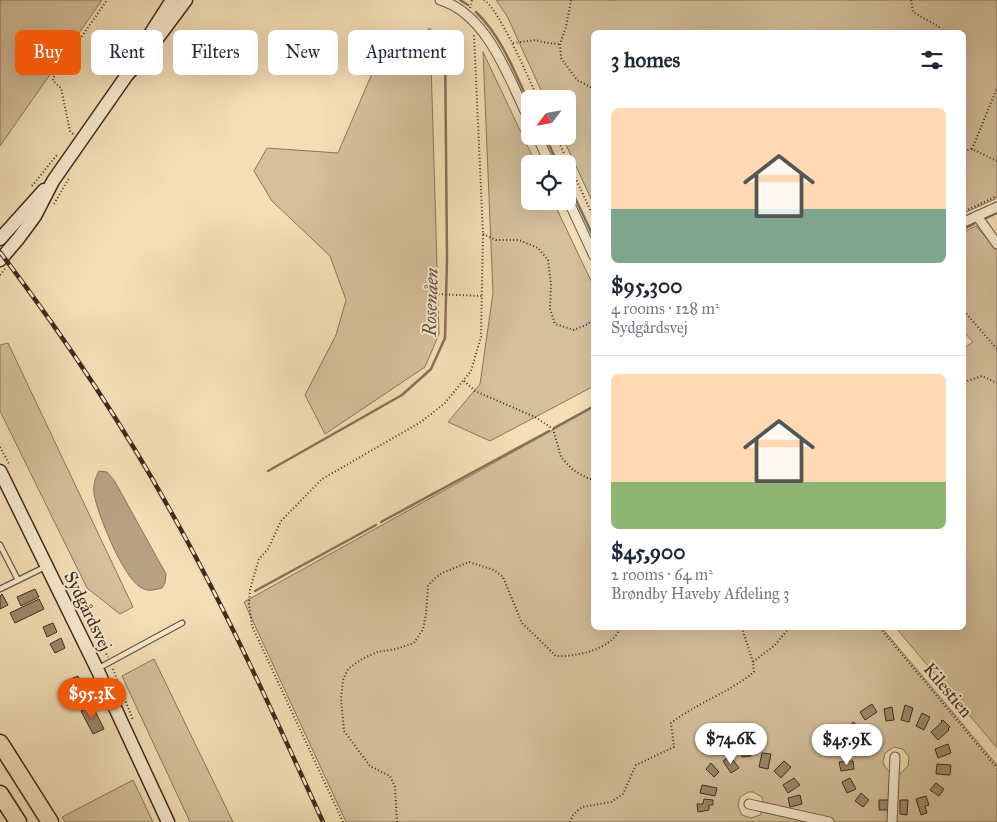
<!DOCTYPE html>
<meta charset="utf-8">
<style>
:root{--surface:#fff;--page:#f2f2f3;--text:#1f2937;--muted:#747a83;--line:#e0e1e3;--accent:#ea580c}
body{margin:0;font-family:"IM FELL Great Primer",serif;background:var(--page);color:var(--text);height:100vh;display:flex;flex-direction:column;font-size:19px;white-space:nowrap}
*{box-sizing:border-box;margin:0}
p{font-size:16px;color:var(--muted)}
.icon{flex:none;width:28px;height:28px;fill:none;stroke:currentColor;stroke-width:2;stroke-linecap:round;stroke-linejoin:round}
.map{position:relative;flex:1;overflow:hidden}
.sheet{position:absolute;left:591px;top:30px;width:375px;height:600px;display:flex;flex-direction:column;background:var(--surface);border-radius:8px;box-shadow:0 5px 20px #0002}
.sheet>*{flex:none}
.guide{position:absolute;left:15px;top:30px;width:475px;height:45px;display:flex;gap:10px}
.needle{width:32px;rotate:239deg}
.controls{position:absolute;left:521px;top:90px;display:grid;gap:10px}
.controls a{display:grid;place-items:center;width:55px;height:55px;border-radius:8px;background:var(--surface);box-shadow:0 5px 20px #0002;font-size:25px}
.price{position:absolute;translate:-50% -42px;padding:0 11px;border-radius:18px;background:#fff;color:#222;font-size:16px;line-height:32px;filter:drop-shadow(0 1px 2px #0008)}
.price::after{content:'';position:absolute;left:50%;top:30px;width:15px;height:11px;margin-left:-8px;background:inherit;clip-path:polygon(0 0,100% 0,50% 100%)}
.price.current{background:var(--accent);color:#fff}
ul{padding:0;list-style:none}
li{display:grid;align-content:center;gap:10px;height:265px;padding:0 20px}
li+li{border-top:1px solid var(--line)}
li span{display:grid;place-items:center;height:155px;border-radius:8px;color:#555}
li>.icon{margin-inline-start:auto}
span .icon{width:90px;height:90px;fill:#fffc;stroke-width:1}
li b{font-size:21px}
h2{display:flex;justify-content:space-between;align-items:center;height:60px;padding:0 20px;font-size:21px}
.pill{padding:0 18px;border-radius:8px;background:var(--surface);box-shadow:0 5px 20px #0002;font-size:18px;line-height:45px}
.pill.current{background:var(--accent);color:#fff}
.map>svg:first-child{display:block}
.green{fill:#d5c09c;stroke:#8a765c;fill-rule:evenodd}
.water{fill:#b6a282;stroke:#867259}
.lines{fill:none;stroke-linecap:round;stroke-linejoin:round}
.stream{stroke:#867259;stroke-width:2.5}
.building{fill:#9d896c;stroke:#3e2b1c}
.lane-casing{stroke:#6c5842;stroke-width:7}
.street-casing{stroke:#6c5842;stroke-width:11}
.secondary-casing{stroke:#3e2b1c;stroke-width:15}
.highway-casing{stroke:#3e2b1c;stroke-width:19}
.path{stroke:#3e2b1c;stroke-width:2;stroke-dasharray:1 2.5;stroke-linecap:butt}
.lane{stroke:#f8ead0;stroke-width:4.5}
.street{stroke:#f8ead0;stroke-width:9}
.secondary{stroke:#f8ead0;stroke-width:12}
.highway{stroke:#f4dfb6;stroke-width:16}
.rail-casing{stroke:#3e2b1c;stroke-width:4.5}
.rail{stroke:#f8ead0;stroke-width:2.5;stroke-dasharray:8;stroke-linecap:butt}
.labels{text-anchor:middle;stroke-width:4;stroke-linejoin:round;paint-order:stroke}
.street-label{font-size:18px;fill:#3e2b1c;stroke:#f8ead0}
.water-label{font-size:19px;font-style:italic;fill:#624f3b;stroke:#f8ead0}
</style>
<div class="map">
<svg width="997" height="822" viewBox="0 0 997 822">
<rect width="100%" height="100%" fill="#f4dfb6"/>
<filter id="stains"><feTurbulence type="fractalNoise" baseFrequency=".004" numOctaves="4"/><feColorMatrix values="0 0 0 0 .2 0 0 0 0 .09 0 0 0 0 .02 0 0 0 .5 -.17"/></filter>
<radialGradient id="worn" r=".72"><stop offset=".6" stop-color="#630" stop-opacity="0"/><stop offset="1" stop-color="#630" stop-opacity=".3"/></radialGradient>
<!-- green -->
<g class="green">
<path d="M0,0H102L0,146Z"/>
<path d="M496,0H997V198L964,213V32H594V205L562,136H568V99H545L507,16Z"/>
<path d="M430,28L439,334L425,367L325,434L305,395L336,335L346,300L330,256L272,201L254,171L267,148L338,153L374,69Z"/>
<path d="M483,52L536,164H530V201H553L594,287V386L490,441L448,422L480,384L493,293Z"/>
<path d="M976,226L997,250V748L896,628H964V348L973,342L964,332V232Z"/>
<path d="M8,343L133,607L120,614L87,588L0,411V345Z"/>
<path d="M594,407V628H882L997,765V822H346L244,602ZM894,747L903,749L909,757L908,766L901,773C892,775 886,771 883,762L885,753ZM748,792H753L762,797L764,806L760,815L751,818L742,815L738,806L740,797Z"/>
<path d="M154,659L233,822H190L122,676Z"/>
<path d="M133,780L153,822H65L62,817Z"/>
</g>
<!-- water -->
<path class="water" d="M99,471L107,472L114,480L166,574L165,583L162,588C154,590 147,592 140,587C122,575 98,515 94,494C93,485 95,478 99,471Z"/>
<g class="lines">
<!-- stream -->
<g class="stream">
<path d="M460,0L468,5"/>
<path d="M476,12C502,37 515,73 530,105"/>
<path d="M545,136L558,164"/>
<path d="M568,183L594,238"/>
<path d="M986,218L997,213"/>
<path d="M964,229L974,224"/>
<path d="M554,428L594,406"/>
<path d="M268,471L402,395L431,369L445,338L447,259L445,40"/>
<path d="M381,522L549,431"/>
<path d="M255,591L376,525"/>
</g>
</g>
<!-- building -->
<g class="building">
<path d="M35,589L39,597L21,606L17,597Z"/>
<path d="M2,594L8,605L0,609V596Z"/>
<path d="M39,599L44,609L15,623L10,613Z"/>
<path d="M53,623L57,632L47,637L43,627Z"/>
<path d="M61,638L65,648L55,653L50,644Z"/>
<path d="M78,676L83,688L74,692L68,680Z"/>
<path d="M872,704L877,712L865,720L860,712Z"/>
<path d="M92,705L104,729L93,734L81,711Z"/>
<path d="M905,705L913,708L909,722L901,720Z"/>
<path d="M892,707L894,720L886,721L884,709Z"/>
<path d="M922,713L930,717L924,730L916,726Z"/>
<path d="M943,720L950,727L948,729L949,730L938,740L931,732L942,722L941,721Z"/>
<path d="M853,722L864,730L859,738L848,729Z"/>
<path d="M841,740L852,743L849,754L838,751Z"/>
<path d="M748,742L751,756L742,757L740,744Z"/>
<path d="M948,744L951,753L938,758L935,749Z"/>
<path d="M762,753L771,754L768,769L759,767Z"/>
<path d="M730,756L739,768L731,773L723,761Z"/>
<path d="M784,761L791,767L781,778L774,771Z"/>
<path d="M853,761L854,769L841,771L839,762Z"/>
<path d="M711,763L719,772L714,777L706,769Z"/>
<path d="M937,764L951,765L950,775L936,774Z"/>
<path d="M794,778L800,785L788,793L783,785Z"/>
<path d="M850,778L856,789L847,793L842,782Z"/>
<path d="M936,783L944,789L939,796L930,790Z"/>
<path d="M702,785L717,788L715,796L700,793Z"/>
<path d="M861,793L869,800L863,807L855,801Z"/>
<path d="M800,795L802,804L790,807L788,798Z"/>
<path d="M926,796L929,805L925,806L927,813L921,815L916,799Z"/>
<path d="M704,799L713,800V805H709V810L698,812L697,804H703Z"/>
<path d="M879,800H889L888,810H879Z"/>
<path d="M900,800H908L907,815L900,814Z"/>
</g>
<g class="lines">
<!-- lane casing -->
<g class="lane-casing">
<g id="lane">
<path d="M0,545L18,580"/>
<path d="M0,589L45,567"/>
<path d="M99,668L182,623"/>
</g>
</g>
<!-- street casing -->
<g class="street-casing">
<g id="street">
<path d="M440,0C488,14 510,81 530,122"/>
<path d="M537,136L550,164"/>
<path d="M568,200L594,256"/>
<path d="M977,216L997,244"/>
<path d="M964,222L997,207"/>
<path d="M749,804L829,822"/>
<path d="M892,822L895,757"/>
</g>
</g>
<!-- secondary casing -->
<g class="secondary-casing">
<g id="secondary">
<path d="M138,53L172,0"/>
<path d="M0,239L44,190"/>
<path d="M0,260L18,239L35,216L53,181L127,75L142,59L186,0"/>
<path d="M0,471L97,669L168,822"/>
</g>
</g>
<!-- highway casing -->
<g class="highway-casing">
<g id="highway">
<path d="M0,743L50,822"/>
<path d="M0,794L18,822"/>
</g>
</g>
<!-- path -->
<g class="path">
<path d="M484,0C499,9 529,79 538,99"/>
<path d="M571,0L566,27L560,44L561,58L577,80L594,89"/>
<path d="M911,0L913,12L939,27L942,32"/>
<path d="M470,8L472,0"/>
<path d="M513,43L535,40L547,43L560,44"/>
<path d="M122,63L128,55"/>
<path d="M73,134L70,131L61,88L53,81V78L107,0"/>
<path d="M556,136L594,218"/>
<path d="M972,149L997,88"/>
<path d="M964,151L972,149L997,161"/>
<path d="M32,186L57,155"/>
<path d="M54,204L69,178"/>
<path d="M965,211L997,196"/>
<path d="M483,234L496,240H519L538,248L548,260L551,284L550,309L555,324L574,330L588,324L594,318"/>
<path d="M964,241L965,249L964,251"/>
<path d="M0,275L5,269"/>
<path d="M435,294L482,296"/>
<path d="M964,311L997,349"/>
<path d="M464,381L475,391L535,417L553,429L561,457L573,470L589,479H594"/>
<path d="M964,382L982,376L997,383"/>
<path d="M0,447L9,464"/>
<path d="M71,589L108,657"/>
<path d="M880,628L997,768"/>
<path d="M753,662L775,645L789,628"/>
<path d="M113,669L133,720"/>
<path d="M343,822L252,626L249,604L250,590L254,575L259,559L268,549L281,521L322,479L421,422L445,403L471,371L481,337L483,234L474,34"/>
<path d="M397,822L395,787L390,776L370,766L344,731L341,699L343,680L348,669L362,659L377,652L396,649L414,643L423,629L426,614L428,586L434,579L442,573L469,562L494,570L503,577L522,623L556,656C578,657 612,649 620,628"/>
<path d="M570,822L573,815L582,807L611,802L623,794L636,765L674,747L671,723C697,703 728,693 754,672L753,662L742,628"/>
</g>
<!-- lane -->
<use href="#lane" class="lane"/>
<!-- street -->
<use href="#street" class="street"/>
<!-- secondary -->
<use href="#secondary" class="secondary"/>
<!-- highway -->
<use href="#highway" class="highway"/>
<!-- rail casing -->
<g class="rail-casing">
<path id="rail" d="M0,252C62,334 120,420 170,510C227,611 275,717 323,822"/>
</g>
<!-- rail -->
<use href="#rail" class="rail"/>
</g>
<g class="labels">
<!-- street labels -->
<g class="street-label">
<text transform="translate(88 611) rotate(64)" y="6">Sydgårdsvej</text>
<text transform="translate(948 690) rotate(50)" y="6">Kilestien</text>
</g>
<!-- water labels -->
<g class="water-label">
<text transform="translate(430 302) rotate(-88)" y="7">Rosenåen</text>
</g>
</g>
<rect width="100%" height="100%" filter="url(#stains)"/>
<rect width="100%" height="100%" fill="url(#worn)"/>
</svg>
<div class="controls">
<a><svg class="needle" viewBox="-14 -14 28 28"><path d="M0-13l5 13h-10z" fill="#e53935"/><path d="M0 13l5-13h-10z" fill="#747a83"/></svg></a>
<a><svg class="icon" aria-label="locate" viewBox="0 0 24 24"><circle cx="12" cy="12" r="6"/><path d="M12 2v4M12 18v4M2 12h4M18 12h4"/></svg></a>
</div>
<b class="price current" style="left:92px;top:720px">$95.3K</b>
<b class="price" style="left:731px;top:765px">$74.6K</b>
<b class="price" style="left:847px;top:766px">$45.9K</b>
<div class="guide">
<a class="pill current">Buy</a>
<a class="pill">Rent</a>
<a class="pill">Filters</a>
<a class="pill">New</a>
<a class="pill">Apartment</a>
</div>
<section class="sheet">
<h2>3 homes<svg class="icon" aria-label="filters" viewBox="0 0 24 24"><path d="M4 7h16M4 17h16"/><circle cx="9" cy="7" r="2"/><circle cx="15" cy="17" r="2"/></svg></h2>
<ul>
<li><span style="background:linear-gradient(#ffd9b3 65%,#7fa58c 0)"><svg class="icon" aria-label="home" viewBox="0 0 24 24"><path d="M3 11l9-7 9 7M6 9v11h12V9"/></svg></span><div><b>$95,300</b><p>4 rooms · 128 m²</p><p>Sydgårdsvej</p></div></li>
<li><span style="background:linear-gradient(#ffd9b3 70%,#8fb573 0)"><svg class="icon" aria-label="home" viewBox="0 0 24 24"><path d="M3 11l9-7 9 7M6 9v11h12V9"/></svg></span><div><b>$45,900</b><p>2 rooms · 64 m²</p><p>Brøndby Haveby Afdeling 3</p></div></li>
</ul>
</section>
</div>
